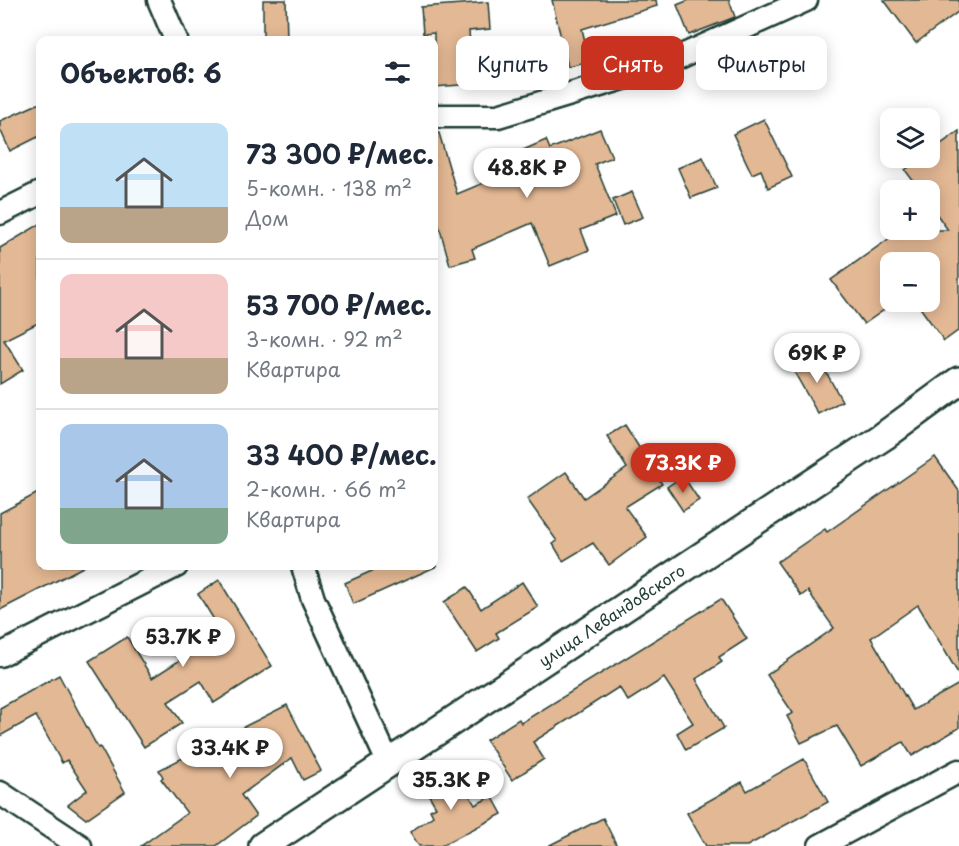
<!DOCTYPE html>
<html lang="ru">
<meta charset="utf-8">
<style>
:root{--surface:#fff;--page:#f2f2f3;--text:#1f2937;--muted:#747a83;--line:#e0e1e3;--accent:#c8321e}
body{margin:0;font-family:"Playpen Sans",sans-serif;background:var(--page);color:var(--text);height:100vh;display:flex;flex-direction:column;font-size:22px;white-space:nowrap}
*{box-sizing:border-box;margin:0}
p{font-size:20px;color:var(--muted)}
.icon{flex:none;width:33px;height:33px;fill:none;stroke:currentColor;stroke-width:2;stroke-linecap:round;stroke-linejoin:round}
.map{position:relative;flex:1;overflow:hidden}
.panel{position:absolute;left:36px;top:36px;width:402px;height:534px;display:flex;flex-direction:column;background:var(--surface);border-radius:12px;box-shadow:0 3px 15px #0003}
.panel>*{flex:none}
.guide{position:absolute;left:456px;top:36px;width:412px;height:54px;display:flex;gap:12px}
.controls{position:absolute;left:880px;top:108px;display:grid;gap:12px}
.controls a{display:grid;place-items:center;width:60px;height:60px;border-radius:12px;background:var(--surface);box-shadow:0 3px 15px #0003;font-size:30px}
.price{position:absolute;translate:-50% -51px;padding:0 14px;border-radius:21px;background:#fff;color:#222;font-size:20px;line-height:39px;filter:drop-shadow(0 2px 3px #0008)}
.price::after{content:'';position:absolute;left:50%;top:36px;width:18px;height:14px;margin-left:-9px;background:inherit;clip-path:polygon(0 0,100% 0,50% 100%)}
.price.current{background:var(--accent);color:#fff}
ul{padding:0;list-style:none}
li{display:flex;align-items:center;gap:18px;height:150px;padding:0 24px}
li+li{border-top:2px solid var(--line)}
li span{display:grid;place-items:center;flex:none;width:168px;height:120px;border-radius:12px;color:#555}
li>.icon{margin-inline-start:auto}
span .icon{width:72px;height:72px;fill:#fffc;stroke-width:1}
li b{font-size:26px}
h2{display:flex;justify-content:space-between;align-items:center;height:72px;padding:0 24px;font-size:26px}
.pill{padding:0 21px;border-radius:12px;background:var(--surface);box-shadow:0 3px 15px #0003;font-size:21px;line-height:54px}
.pill.current{background:var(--accent);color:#fff}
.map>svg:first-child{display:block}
.building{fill:#e3b894;stroke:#1f3d34;stroke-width:1.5}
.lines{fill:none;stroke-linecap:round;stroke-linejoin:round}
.minor-casing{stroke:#1f3d34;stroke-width:27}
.tertiary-casing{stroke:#1f3d34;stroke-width:32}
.minor{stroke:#fff;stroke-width:22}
.tertiary{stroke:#fff;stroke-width:27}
.labels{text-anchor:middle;stroke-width:6;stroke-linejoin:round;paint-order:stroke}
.street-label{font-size:16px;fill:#1f3d34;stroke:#fff}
</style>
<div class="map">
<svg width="959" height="846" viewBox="0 0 959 846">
<rect width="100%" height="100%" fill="#fff"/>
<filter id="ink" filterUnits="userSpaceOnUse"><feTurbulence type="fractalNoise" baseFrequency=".0167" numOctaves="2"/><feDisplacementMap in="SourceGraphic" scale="12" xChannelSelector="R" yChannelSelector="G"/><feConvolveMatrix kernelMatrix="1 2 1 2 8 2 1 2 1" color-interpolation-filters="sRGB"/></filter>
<g filter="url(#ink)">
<!-- building -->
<g class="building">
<path d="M263,0H286L287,40H263Z"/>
<path d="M552,0H656L657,6L582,29L590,62L568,67Z"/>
<path d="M689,0H729L735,17L689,35L677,5Z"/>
<path d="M884,0H959V11L916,43Z"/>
<path d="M488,2L490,29L469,31L473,84L434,87V33L423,34L421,7Z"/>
<path d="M40,103V136L10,151L0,129V121Z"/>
<path d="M764,119L792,177L768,188L761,170L752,174L733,134Z"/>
<path d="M600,129L612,157L595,164L616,216L581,230L589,250L550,266L532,223L472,249L475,258L450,265L434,208V133H439L457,194L510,172L505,158L546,140L550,149Z"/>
<path d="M959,131V330L944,341L916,302H930V262H891V305L864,324L831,280L901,230H948L930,205V190H920L905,170L922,158H930V152Z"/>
<path d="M703,157L717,188L691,198L678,168Z"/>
<path d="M632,192L643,217L623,225L613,200Z"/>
<path d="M40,224V322L4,340L23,370L0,384V248Z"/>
<path d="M816,354L842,401L818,414L792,368Z"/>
<path d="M625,425L662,484L625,507L647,537L609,565L593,543L563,561L553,544L557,541L527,499L566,472L584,498L627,468L607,436Z"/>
<path d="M935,457L959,491V675L918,605L871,638L913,710L959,684V728L912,756L903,742L861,766L837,726L801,743L787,716L793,713L767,675L834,628L808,591L801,596L777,562L825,529L827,532Z"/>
<path d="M683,476L699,500L683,511L667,487Z"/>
<path d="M40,492V566H85L0,610V513Z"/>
<path d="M383,566H437L353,604L345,583Z"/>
<path d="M219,580L272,666L214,703L201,681L168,702L182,723L144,747L89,661L127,637L152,678L185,657L176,642L213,618L198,594Z"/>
<path d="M522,582L538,607L496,633L499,638L477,652L444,602L467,587L481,609Z"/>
<path d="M721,599L747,639L719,657L722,662L696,679L724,728L686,750L677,733L693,723L664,678L628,701L619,687L533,742L544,759L512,780L486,740L519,719L521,723Z"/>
<path d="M59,675L98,748L100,747L125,792L86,819L68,805L87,790L67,760L62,763L36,716L0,736V708Z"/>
<path d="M287,705L321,771L303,780L292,758L241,795L256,816L216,846H141L187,813L161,779L163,777L159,770Z"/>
<path d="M804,759L828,802L747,846H706L687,813L742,782L747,791Z"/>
<path d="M445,766L457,787L463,784L475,805L492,796L502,814L441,846H419L410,832L433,816L430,810L436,807L420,780Z"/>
<path d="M603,818L617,846H548Z"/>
</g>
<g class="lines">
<!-- minor casing -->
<g class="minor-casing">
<g id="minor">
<path d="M159,0L176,40"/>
<path d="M434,116H498L653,69L806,0"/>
<path d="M0,213L40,193"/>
<path d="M303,566L313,599L389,764"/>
<path d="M0,655L176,566"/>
<path d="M0,793L80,846"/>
<path d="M820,846L959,771"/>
</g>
</g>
<!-- tertiary casing -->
<g class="tertiary-casing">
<g id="tertiary">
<path id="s1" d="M263,846L884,436L959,381"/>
</g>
</g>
<!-- minor -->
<use href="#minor" class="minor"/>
<!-- tertiary -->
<use href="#tertiary" class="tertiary"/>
</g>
</g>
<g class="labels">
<!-- street labels -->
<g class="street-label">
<text dy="6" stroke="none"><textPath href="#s1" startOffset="418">улица Левандовского</textPath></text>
</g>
</g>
</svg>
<div class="controls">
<a><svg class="icon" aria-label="layers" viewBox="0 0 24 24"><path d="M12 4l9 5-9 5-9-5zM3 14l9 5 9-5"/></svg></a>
<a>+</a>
<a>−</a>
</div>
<b class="price" style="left:527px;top:199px">48.8K ₽</b>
<b class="price" style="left:817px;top:384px">69K ₽</b>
<b class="price current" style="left:683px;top:494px">73.3K ₽</b>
<b class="price" style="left:183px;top:668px">53.7K ₽</b>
<b class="price" style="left:230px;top:779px">33.4K ₽</b>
<b class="price" style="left:451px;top:811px">35.3K ₽</b>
<div class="guide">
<a class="pill">Купить</a>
<a class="pill current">Снять</a>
<a class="pill">Фильтры</a>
</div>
<section class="panel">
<h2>Объектов: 6<svg class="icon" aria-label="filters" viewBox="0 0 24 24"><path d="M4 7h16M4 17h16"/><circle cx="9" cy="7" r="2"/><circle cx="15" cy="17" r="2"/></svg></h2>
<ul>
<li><span style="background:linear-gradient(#bfe0f5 70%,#b9a48a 0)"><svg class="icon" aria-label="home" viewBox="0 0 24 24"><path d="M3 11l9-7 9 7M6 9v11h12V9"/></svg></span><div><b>73 300 ₽/мес.</b><p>5-комн. · 138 m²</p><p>Дом</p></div></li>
<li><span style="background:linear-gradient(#f6c9c9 70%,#b9a48a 0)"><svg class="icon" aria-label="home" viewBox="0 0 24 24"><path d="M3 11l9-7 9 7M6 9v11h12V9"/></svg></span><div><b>53 700 ₽/мес.</b><p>3-комн. · 92 m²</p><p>Квартира</p></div></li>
<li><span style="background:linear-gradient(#a9c7e8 70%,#7fa58c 0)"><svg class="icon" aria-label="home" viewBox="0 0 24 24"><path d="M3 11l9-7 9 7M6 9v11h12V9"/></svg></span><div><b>33 400 ₽/мес.</b><p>2-комн. · 66 m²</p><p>Квартира</p></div></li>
</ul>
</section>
</div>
